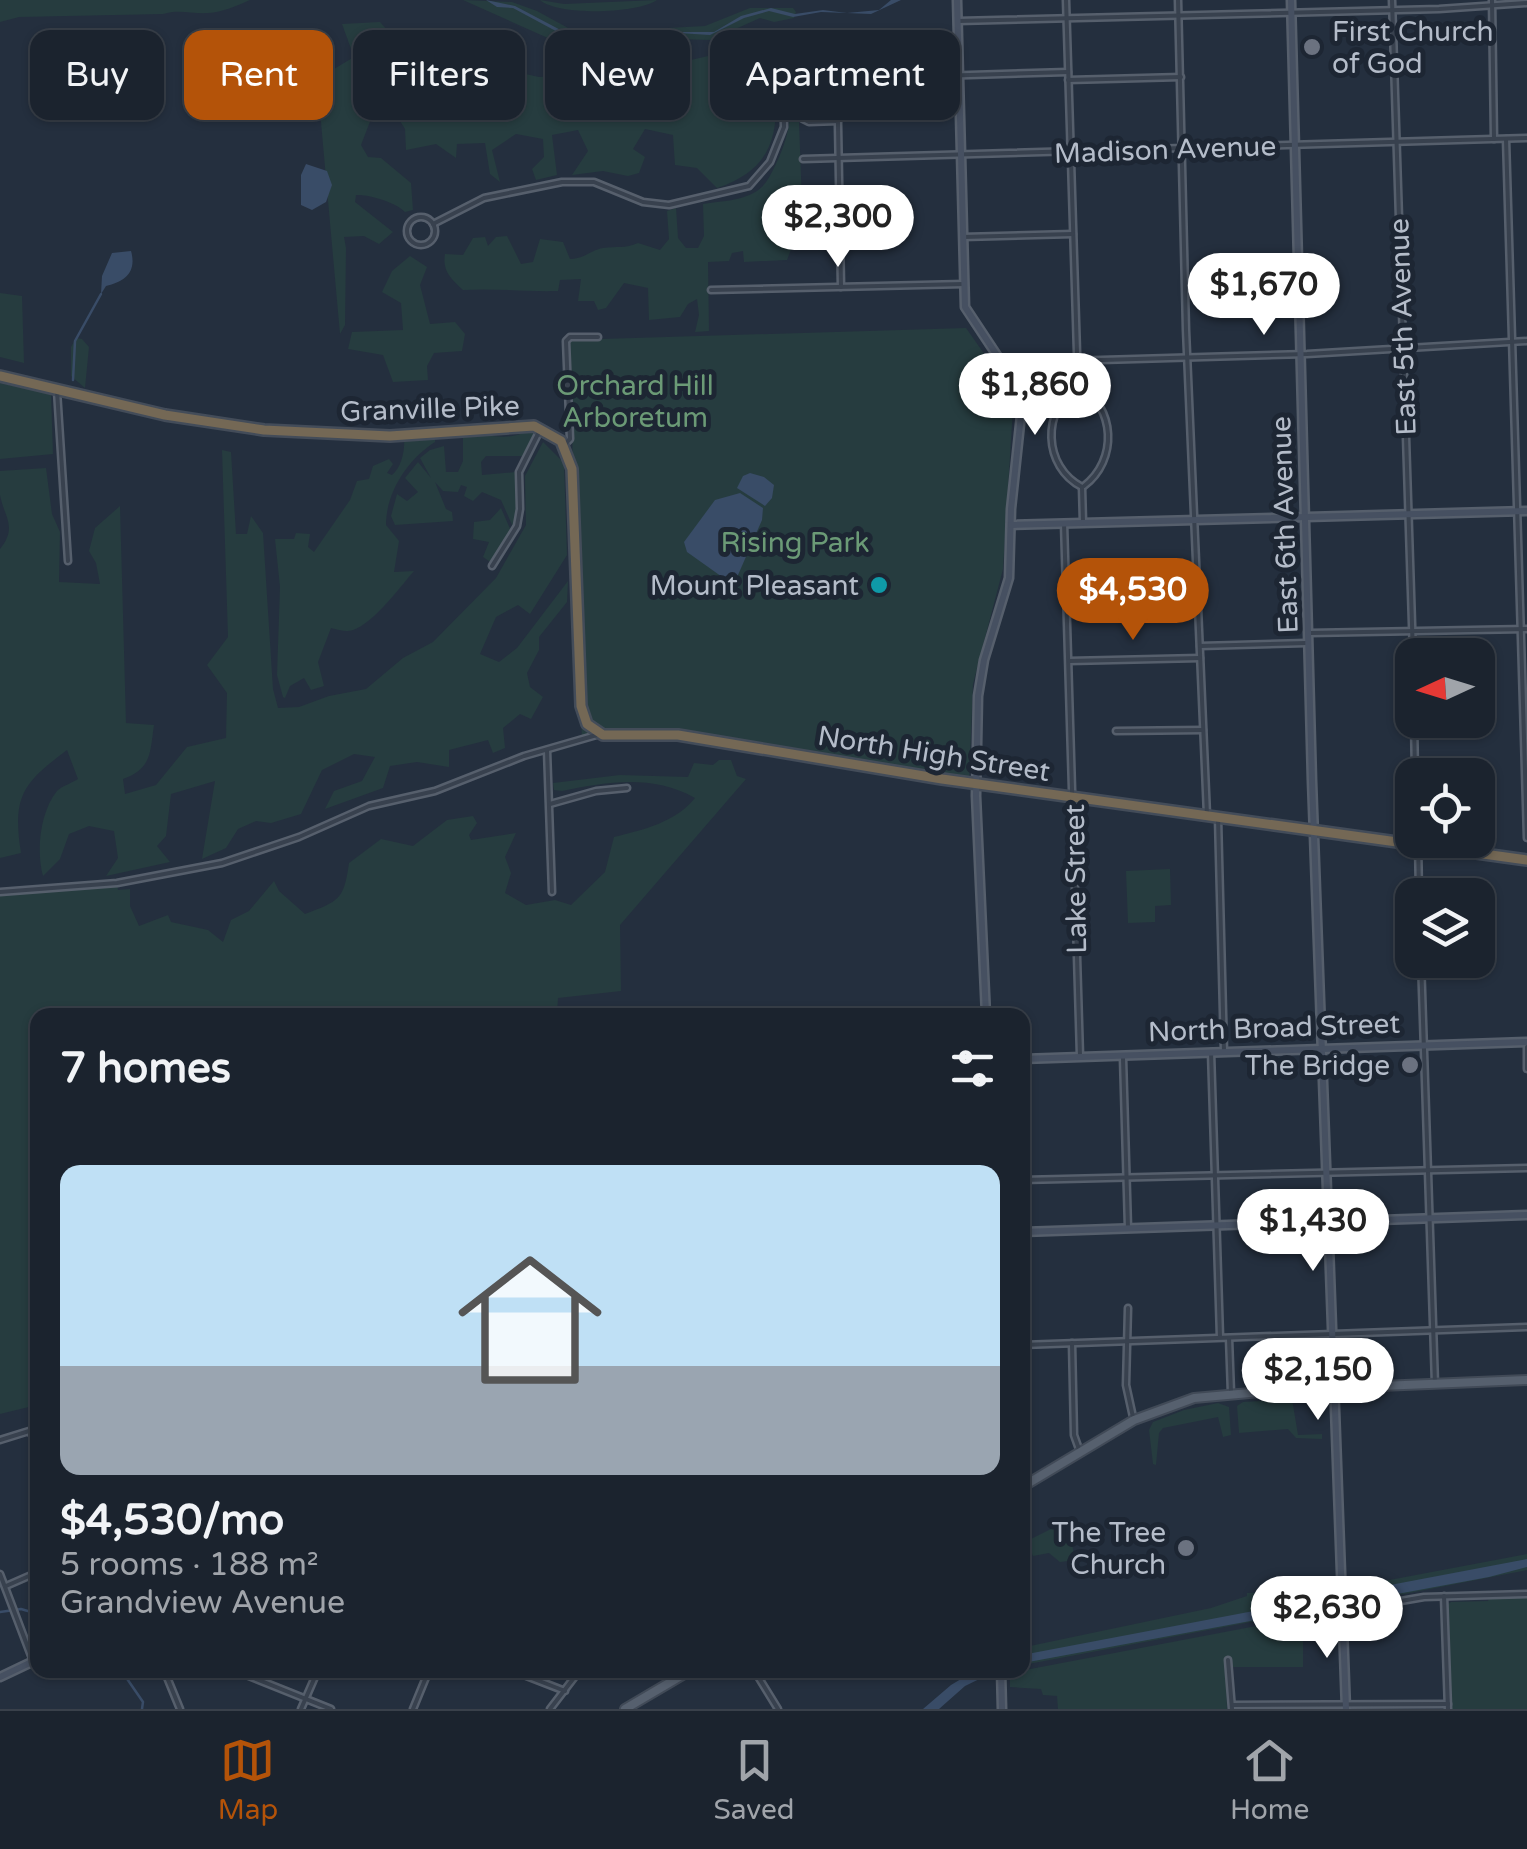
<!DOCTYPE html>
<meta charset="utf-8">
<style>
:root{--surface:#1b232e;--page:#282f3a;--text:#f1f3f6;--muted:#a0a4aa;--line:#39404a;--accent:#b45309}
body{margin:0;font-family:"Varela Round",sans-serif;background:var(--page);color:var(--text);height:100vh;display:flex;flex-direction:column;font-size:38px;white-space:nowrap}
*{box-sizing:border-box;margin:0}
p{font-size:32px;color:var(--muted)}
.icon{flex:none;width:55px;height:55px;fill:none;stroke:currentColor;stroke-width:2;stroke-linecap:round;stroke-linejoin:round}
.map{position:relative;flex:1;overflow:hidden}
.drawer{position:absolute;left:30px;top:1008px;width:1000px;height:670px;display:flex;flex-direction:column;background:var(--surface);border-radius:20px;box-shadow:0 2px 8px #0004,0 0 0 2px var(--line)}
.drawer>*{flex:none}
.guide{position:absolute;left:30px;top:30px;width:1000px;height:90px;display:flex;gap:20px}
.needle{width:65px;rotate:266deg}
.tools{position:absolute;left:1395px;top:638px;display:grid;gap:20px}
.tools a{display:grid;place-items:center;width:100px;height:100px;border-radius:20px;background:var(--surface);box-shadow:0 2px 8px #0004,0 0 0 2px var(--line);font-size:50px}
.price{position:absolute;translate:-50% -85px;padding:0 22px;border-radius:35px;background:#fff;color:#222;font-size:32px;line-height:65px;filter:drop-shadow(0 2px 5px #0008)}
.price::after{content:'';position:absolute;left:50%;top:60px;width:30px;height:22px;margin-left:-15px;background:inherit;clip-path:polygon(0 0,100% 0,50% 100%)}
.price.on{background:var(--accent);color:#fff}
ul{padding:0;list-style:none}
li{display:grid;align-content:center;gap:20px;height:530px;padding:0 30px}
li+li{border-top:2px solid var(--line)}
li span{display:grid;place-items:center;height:310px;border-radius:20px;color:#555}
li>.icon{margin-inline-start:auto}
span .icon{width:180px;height:180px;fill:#fffc;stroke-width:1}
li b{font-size:42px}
h2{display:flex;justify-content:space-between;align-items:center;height:120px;padding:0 30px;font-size:42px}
.tag{padding:0 35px;border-radius:20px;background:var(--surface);box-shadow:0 2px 8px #0004,0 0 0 2px var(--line);font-size:35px;line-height:90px}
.tag.on{background:var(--accent);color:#fff}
.tab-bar{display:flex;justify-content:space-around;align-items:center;height:140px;border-top:2px solid var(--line);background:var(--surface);font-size:28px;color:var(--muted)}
.tab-bar a{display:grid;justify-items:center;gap:5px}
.tab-bar .on{color:var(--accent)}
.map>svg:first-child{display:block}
.green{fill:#263c3f}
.water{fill:#394c67}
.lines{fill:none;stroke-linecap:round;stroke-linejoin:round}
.stream{stroke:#394c67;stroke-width:2.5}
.street-casing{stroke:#565f6c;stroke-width:9}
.secondary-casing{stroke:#565f6c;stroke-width:11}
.primary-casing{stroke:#414a57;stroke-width:12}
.highway-casing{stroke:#434c59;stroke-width:14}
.street{stroke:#38414e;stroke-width:4}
.secondary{stroke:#465061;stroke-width:6}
.primary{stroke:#56606e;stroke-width:8}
.highway{stroke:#746855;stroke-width:9}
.worship-dot{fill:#6b7280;stroke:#1d2633;stroke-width:4}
.culture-dot{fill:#0f9aa8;stroke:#1d2633;stroke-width:4}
.labels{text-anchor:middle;stroke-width:10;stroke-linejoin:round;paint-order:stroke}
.poi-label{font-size:28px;fill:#b4bcc9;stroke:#1d2633;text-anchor:end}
.street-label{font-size:28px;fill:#b4bcc9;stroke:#1d2633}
.park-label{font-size:28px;fill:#6b9a76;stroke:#1d2633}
</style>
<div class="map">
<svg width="1527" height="1709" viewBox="0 0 1527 1709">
<rect width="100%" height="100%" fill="#242f3e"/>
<!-- green -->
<g class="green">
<path d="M0,0H250C236,6 223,12 208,13C192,14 179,9 163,14L19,17L0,22Z"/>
<path d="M463,0L512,2L537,11L590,40L610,44L649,29L705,26L750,8H793L796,12L794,18L774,22L760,18L711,40L676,39L628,54L605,55L568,47Z"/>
<path d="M540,0L564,4L657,0C637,14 558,16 540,0Z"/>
<path d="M380,22L396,40L420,30L430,35L433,59L418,74L427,82L463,72L478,58L507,70L539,77L583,75L652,69L747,47L763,56L775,55C776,118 787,164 717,188L697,168L675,165L673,135L645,129L633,149L645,157L639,173L628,176L603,171L572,175L588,151L578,130L552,135L557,175L536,180L532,169L544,157L543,139L516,134L492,150L500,182L490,174L485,143L457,144L456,158L436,144L406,150L405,129L395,113L383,111L371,119L361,145L368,157L381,158L411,183L413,210L405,212C397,203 369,194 356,195L355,202L393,232L379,244L364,236L344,237L346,248L345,325L340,334L318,89L324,75L354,57L342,24Z"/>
<path d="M796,41L802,203L800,226L787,260L744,262L743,251L732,253L729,261L708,262L709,331L695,332L699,315L697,299L688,304L680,317L649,320L648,288L624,283L606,308L598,310L594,301H578L581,279L560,280L558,291C525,292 495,288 463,290C451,279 442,271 445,254L463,255L473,238L485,237L488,246L496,237L507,236L521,264L533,262L540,239L563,242L570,259C584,259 591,250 603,248C617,246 625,249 638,243L660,250L669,239L667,211L676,208L678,238L686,248H698L704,236L703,204C721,201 742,201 757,191C766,185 770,176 775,166C798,120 790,91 789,42Z"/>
<path d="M410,256L427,267L420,285L430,324L455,322L465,334L462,351L434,353L427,366L428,380L393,382L383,355L348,349L352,332L403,330L401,303L382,292L392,271Z"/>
<path d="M0,293L22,296L24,363L0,357Z"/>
<path d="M966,328L997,372L1013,408L1003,569L973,684L969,783L663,733L616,735L582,742L569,340Z"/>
<path d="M76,338L82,339L89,347L85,388L71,376V347Z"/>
<path d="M0,383L51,394L53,454L0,459Z"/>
<path d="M529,429L537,432L522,456H486L481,462L482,475L516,472L518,516L513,527L501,500L482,492L473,501L464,496L467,487L461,485L458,492L443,491L435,482L446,509L452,512L453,521L395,525L391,516L397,494L407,501L418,492L405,478L418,462L431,478L420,458L430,450L444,446L446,472H458L463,461V434C485,432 509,444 529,429Z"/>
<path d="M435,438V442C408,459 386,492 386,525L399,541L394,572L414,571C400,587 367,632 347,631C342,631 336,629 331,628L318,662L324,686L311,690L304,678L290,686L285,698L283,697L277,675L280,587L275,539H294L296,533L310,534L308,547L314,552L350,500L357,481L369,479L373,466L389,459L393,464L387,473L392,475C401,468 405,451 404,440Z"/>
<path d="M543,442L564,463L567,555L530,614L518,605L496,617L480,654L499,662L517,648L568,581L567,602L539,637V650L527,673L530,687L543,697L531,719L520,714L503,728L505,748L493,753L488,740L449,750V767L417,762L390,766L383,788L325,809L334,791L362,781L375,757L354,754L322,770L301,814L271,823L256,821L238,829L226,848L202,859L215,781L171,794L166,836L157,846L170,862L106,876L118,858L114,831L89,826L69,834L60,859L43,876C36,851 40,812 57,791C62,786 72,783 78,779L67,750C23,783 12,796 21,853L0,858V549C18,527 4,517 0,495C0,488 0,478 0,471L46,468L52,514L60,532L59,582L100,584L96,563L89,551L95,528L120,506L126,723L154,725C150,752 152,769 123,779L125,794L156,785L187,747L226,738L227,693L207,665L228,637L222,450L231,452L236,534H247L251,516L263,533L273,689L278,708L299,707L329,696L366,689L403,658L433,642L496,578L526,525L525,476Z"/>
<path d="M501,508L511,531L492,563L483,557L489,542L473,539L474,522L490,520Z"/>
<path d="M719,760H731L737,776L746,779L620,925L621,991L558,998L557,1015H38L37,1405L0,1414V892L117,883L118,890L130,889V906L139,926L168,915L171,922L208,930L223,942L231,920L249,911L274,881L279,891L305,914C339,901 344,900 349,863L381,839L413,846L447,820L473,816L477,823L469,835L471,840L516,833L505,857L511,873L505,893L526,905L555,900L571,905L605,872L614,837C643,830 676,822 695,798C652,774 608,782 562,791L554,790L553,783L620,775L688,777L694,763L713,765Z"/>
<path d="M1170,869L1171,905L1155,906V922L1128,923L1126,871Z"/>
<path d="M1292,1399L1298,1435L1322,1434V1439L1296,1438L1288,1429L1239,1433L1237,1406L1243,1402Z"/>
<path d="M1218,1403L1229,1407L1231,1435L1223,1437L1218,1417L1163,1428L1159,1433L1156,1465L1153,1464L1149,1430L1153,1422L1184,1410Z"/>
<path d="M1071,1519L1077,1543L1072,1544L1075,1560L1060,1562L1049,1553L1033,1556L1027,1543L1025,1545L1028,1559L1023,1561V1543Z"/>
<path d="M1527,1554V1570L1348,1605L1347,1588Z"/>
<path d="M1335,1578L1336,1606L1023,1665L1022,1649L1030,1646L1211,1608L1247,1596V1593L1298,1591L1300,1586L1321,1588Z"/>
<path d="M1489,1598H1527V1709H1451L1447,1605L1451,1602L1488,1601Z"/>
<path d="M1303,1617V1667H1231L1226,1670L1227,1709H1058L1057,1696L1043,1695L1041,1689L1010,1687V1673Z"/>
</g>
<!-- water -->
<g class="water">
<path d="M486,0L515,6L589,45L610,46L633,35L645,37L659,32H714L741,16L771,8L795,14L823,10L847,13L879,10L891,0H901L871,14L821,12L793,17L769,11L744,18L710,35L678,33L645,40L636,37C620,43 610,50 591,50L513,8L497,7Z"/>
<path d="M306,164L327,171L332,185L326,202L312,210L301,205V175Z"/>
<path d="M131,251C137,272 125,282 106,286L101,294L102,276L112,253Z"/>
<path d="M750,473L764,477L774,485L772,498L765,506L737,488L743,476Z"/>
<path d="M740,493L763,508L762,520L738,575L725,579L687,552L684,542L715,500Z"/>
<path d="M1527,1559V1567L1489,1577L1023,1663L1022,1655Z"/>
<path d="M976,1670H998L965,1686L939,1709H923L951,1685Z"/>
</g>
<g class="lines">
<!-- stream -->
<g class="stream">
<path d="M73,380L75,341L101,294"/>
<path d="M0,1612L21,1609L38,1614"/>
<path d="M121,1670L143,1702L142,1709"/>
</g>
<!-- street casing -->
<g class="street-casing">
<g id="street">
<path d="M1066,0L1078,385"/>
<path d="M1178,0L1186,330L1207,815"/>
<path d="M1392,0L1413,655"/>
<path d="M1492,0L1494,139"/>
<path d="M958,21L1439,9L1527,3"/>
<path d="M799,33L803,119L809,122L838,121"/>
<path d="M837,71L841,287"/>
<path d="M874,78L1068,72"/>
<path d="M1068,80L1181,77"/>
<path d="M1506,139L1527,838"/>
<path d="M803,159L1527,138"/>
<circle cx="421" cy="231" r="14"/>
<path d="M433,224L484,198L562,182H594L643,202L669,205L749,186L770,162L784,127L782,34"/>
<path d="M963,237L1073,234"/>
<path d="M711,290L964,284"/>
<path d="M1003,363L1307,354L1527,341"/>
<path d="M1078,385C1041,410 1043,467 1082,487"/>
<path d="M1078,385C1116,407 1118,460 1084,486"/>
<path d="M57,391L68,561"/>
<path d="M564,445L570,439L566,341L570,337H598"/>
<path d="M1082,487L1083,522"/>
<path d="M1064,523L1080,1056"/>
<path d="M492,566L517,526L520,509L519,472L539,432"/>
<path d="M1067,591L1197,590"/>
<path d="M1310,633L1527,629"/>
<path d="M1200,646L1306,643"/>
<path d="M1069,661L1200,658"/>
<path d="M1414,720L1415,775"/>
<path d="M1116,731L1203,730"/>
<path d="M547,750L552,892"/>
<path d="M550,804L596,791L627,788"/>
<path d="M1218,818L1224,1051"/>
<path d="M1418,840L1419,895"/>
<path d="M0,892L117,883L222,863L299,837L369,806L435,791L524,756L600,734"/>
<path d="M1421,960L1435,1384"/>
<path d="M1527,1047V1069"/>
<path d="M1211,1052L1220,1337"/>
<path d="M1123,1058L1128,1228"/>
<path d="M1022,1180L1527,1168"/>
<path d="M1128,1308L1126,1385L1133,1417"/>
<path d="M1229,1338L1231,1393"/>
<path d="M1072,1343L1074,1435L1080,1452"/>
<path d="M1022,1345L1527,1327"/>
<path d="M0,1440L29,1431L38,1443"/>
<path d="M0,1574L33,1661"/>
<path d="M6,1586L38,1572"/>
<path d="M1444,1596L1448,1709"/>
<path d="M1343,1611L1424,1597L1527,1594"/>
<path d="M1228,1660L1232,1709"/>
<path d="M164,1670L180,1709"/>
<path d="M234,1670L331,1709"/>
<path d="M511,1670L565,1691"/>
<path d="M754,1670L778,1709"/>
<path d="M1233,1705L1448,1704"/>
<path d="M301,1709L318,1670"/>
<path d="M413,1709L429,1670"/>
<path d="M550,1709L580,1670"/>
</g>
</g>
<!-- secondary casing -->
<g class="secondary-casing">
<g id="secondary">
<path d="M957,0L965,307L1008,372L1017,392L1021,415L1011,509L1009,578L984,660L978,696L976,796L986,1015"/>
<path d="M1291,0L1312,781L1346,1709"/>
<path d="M1011,525L1527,511"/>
<path d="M1022,1059L1527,1042"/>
<path d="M1022,1232L1527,1215"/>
<path d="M1001,1670L1002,1709"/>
<path d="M0,1677L38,1659"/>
</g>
</g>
<!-- primary casing -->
<g class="primary-casing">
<g id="primary">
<path d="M1022,1487L1134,1420L1194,1398L1283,1390L1527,1380"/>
<path d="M625,1709L691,1670"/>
</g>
</g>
<!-- highway casing -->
<g class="highway-casing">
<path id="highway" d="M0,376L165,415L264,430L390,436L534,426L561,441L572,469L581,706L587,724L603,735H678L942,779L1527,860"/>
</g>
<!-- street -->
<use href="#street" class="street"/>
<!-- secondary -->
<use href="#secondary" class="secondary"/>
<!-- primary -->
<use href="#primary" class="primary"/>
<!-- highway -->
<use href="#highway" class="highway"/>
</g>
<!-- markers -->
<g class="worship-dot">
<circle cx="1312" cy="47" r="10"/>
<circle cx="1410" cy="1065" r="10"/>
<circle cx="1186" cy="1548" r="10"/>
</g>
<circle class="culture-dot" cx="879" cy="585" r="10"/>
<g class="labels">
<!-- poi labels -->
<g class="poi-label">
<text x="1332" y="41" text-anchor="start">First Church<tspan x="1332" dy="32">of God</tspan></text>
<text x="859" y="595">Mount Pleasant</text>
<text x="1390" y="1075">The Bridge</text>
<text x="1166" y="1542">The Tree<tspan x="1166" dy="32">Church</tspan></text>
</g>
<!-- street labels -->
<g class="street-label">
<text transform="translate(1165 149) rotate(-2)" y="10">Madison Avenue</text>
<text transform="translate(1402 327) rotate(-92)" y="10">East 5th Avenue</text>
<text transform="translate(430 408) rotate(-2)" y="10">Granville Pike</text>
<text transform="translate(1284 525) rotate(-92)" y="10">East 6th Avenue</text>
<text transform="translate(934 753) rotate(9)" y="10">North High Street</text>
<text transform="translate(1075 879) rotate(-91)" y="10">Lake Street</text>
<text transform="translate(1274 1027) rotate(-2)" y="10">North Broad Street</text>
</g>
<!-- park labels -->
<g class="park-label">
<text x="635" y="395">Orchard Hill<tspan x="635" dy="32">Arboretum</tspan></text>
<text x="795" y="552">Rising Park</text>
</g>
</g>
</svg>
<div class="tools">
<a><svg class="needle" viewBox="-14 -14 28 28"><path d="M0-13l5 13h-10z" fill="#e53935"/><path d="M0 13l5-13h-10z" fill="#a0a4aa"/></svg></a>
<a><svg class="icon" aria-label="locate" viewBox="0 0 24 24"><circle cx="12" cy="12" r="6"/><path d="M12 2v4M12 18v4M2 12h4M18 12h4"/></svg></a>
<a><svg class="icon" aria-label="layers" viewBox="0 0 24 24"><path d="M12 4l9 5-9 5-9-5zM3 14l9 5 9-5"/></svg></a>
</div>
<b class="price" style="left:838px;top:270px">$2,300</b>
<b class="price" style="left:1264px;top:338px">$1,670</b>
<b class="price" style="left:1035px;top:438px">$1,860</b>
<b class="price on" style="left:1133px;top:643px">$4,530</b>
<b class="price" style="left:1313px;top:1274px">$1,430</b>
<b class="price" style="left:1318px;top:1423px">$2,150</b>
<b class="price" style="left:1327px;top:1661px">$2,630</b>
<div class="guide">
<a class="tag">Buy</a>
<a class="tag on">Rent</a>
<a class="tag">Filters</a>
<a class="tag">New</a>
<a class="tag">Apartment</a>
</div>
<section class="drawer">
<h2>7 homes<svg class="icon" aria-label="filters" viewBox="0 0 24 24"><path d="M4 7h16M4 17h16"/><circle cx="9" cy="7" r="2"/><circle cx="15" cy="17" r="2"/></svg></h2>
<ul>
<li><span style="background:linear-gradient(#bfe0f5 65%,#9aa5b1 0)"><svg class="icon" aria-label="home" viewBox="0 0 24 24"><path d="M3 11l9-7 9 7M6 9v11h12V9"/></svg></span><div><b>$4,530/mo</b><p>5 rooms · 188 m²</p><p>Grandview Avenue</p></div></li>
</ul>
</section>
</div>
<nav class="tab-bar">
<a class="on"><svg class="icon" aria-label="map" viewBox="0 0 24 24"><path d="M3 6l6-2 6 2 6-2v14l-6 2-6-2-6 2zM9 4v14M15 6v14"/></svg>Map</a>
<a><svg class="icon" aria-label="saved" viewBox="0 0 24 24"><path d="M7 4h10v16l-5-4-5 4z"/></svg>Saved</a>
<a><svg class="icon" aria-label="home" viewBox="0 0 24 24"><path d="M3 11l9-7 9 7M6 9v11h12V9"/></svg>Home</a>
</nav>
